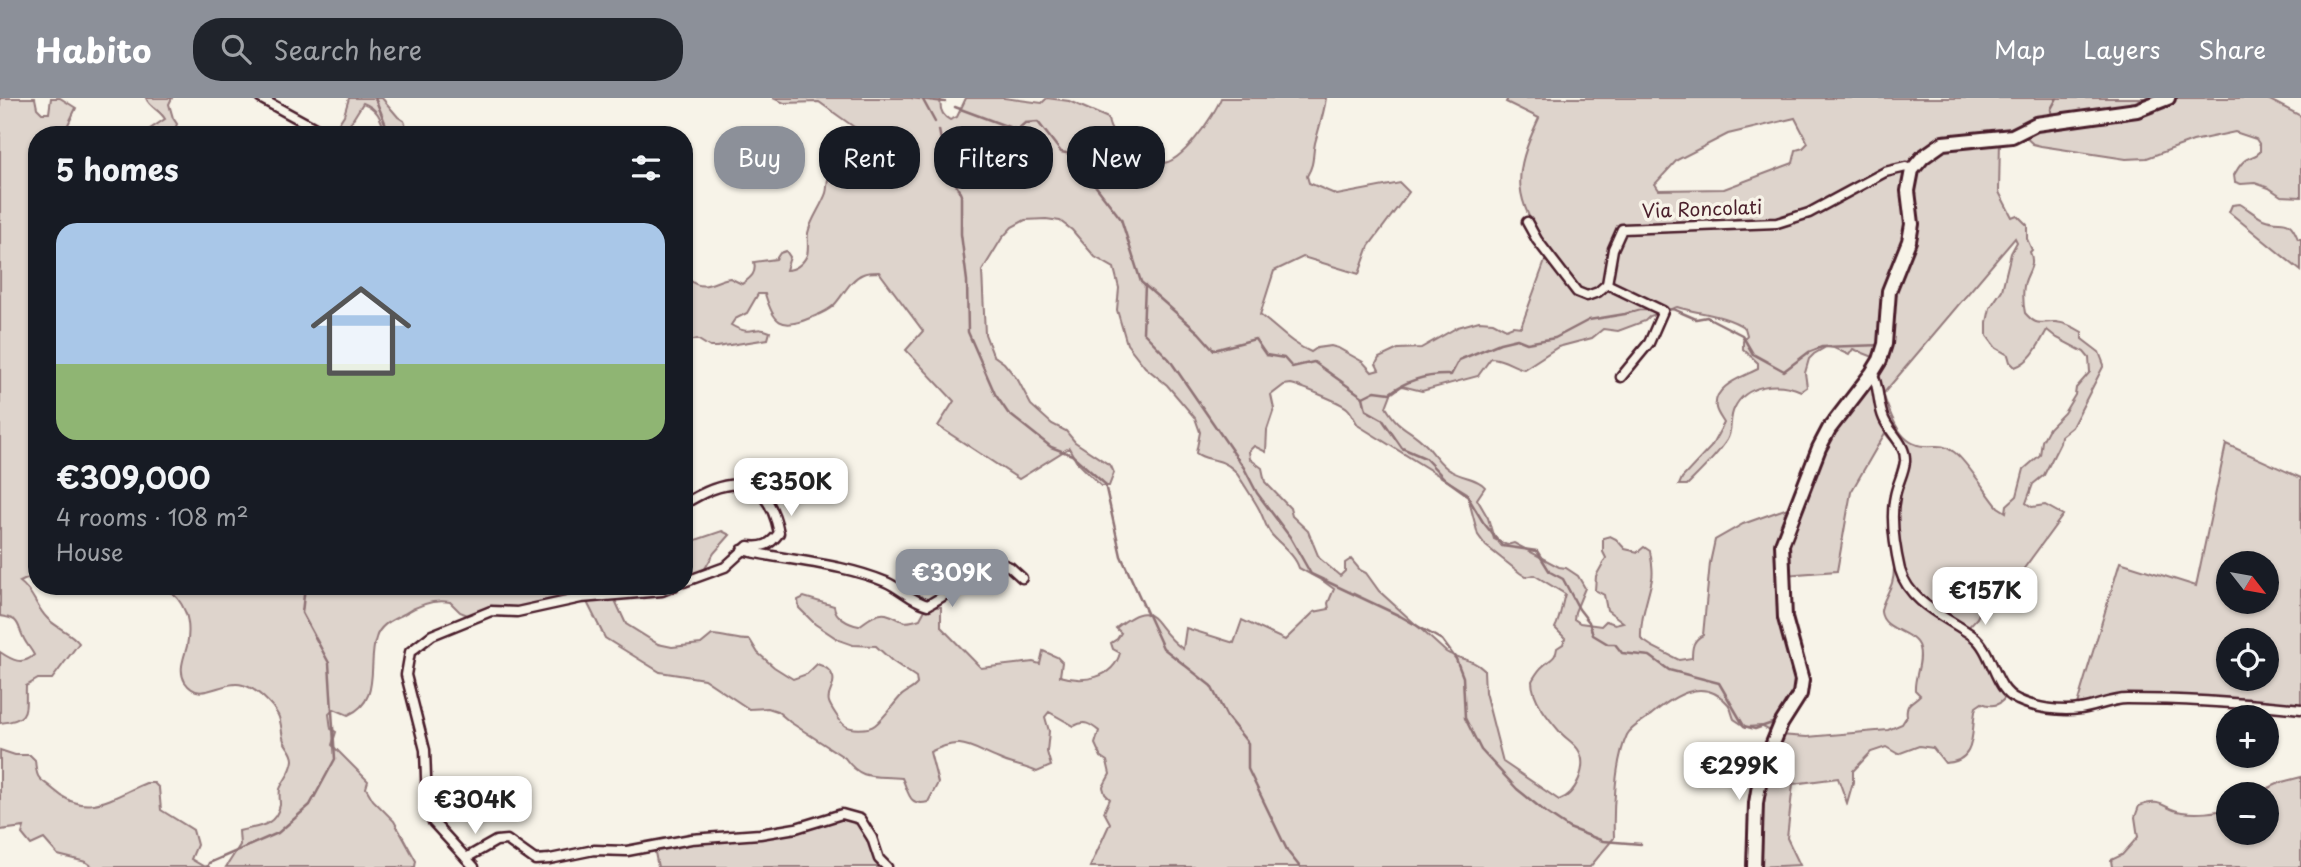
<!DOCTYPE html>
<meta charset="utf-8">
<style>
:root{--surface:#171b24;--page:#20242c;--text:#f1f3f6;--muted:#9ea1a6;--accent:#8c9099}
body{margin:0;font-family:"Playpen Sans",sans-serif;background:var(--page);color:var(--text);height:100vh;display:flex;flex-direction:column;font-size:26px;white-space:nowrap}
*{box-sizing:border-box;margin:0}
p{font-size:23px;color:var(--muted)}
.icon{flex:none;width:38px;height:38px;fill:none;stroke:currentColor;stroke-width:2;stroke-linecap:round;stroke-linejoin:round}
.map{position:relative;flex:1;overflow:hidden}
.drawer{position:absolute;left:28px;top:28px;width:665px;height:469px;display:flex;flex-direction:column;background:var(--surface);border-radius:28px;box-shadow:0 2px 5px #0004}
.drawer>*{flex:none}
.guide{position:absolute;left:714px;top:28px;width:665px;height:63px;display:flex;gap:14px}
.needle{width:46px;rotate:121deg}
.tools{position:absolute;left:2216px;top:453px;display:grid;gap:14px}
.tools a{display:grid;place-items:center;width:63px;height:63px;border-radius:50%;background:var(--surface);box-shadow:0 2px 5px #0004;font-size:35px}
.price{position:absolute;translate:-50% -60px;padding:0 16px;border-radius:14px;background:#fff;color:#222;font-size:23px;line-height:46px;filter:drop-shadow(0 2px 4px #0008)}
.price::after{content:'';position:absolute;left:50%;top:42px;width:21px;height:16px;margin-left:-10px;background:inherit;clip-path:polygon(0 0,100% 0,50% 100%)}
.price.active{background:var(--accent);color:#fff}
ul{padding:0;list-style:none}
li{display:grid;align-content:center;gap:14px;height:371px;padding:0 28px}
li span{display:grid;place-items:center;height:217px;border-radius:21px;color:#555}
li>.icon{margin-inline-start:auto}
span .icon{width:126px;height:126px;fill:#fffc;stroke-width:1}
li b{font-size:30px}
h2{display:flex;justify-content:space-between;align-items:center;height:84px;padding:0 28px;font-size:30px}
.tag{padding:0 24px;border-radius:28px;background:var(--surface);box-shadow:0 2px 5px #0004;font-size:24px;line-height:63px}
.tag.active{background:var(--accent);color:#fff}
header{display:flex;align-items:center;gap:42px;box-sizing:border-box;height:98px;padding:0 35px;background:var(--accent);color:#fff}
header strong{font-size:33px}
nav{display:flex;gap:38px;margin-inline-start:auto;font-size:24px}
.search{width:490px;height:63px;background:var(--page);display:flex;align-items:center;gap:18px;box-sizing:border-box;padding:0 24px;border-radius:28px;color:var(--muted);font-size:26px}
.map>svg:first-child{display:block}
.green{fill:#ded4cc;stroke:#947a7c;stroke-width:2;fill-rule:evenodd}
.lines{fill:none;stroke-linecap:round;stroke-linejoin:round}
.stream{stroke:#8e7275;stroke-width:2.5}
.street-casing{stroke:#4a1f2b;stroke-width:13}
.secondary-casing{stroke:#4a1f2b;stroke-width:18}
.street{stroke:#f7f3e8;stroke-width:8}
.secondary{stroke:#f7f3e8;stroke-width:12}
.labels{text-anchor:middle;stroke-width:7;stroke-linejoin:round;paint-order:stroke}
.street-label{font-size:19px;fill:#4a1f2b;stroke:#f7f3e8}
</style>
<header>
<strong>Habito</strong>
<div class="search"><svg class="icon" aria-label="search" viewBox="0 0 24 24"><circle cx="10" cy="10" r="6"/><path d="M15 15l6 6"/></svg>Search here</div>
<nav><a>Map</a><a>Layers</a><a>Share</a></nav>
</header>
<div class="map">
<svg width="2301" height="769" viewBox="0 0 2301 769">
<rect width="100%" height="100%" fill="#f7f3e8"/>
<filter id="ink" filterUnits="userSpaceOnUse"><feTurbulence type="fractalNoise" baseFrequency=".0143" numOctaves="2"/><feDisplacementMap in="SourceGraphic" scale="14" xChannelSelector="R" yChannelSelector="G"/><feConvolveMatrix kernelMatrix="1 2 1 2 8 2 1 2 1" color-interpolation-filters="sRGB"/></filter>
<g filter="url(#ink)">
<!-- green -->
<g class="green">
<path d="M0,0H35L37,10L42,15H49L51,0H60L76,10L63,37H37V476L20,484C33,493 36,509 47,520C56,530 71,534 79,545L52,581H38L26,588C25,612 31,622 0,625V554C12,562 22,568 34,557C31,551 27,547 24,541C16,525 21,521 0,518Z"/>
<path d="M146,0H172L169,6L173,20L177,26L173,37H153L147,33L165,21C160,12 149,9 146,0Z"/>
<path d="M349,0H382L398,19L404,23L410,37H386C381,22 379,11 363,5L343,37H331L344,17Z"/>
<path d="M773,0H941C939,10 941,17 950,22L957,19L966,0H1004L1042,5L1047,0L1069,3L1108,20C1109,34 1119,42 1131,49C1139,54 1150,64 1160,65C1180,68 1214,18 1221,0H1326C1324,15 1319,30 1315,45C1312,59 1315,64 1307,78L1309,85L1337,97L1400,85L1409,94L1369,148L1359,176L1303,159L1274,173L1260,217C1278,230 1290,245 1311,254L1317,250L1331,248L1338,250L1363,264L1372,274L1379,272L1376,266L1379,260L1398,251L1421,250L1458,229L1479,223L1493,224L1506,231L1513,228L1521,229L1549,152C1513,99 1512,78 1539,20L1506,4L1508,0H2266L2301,18V99L2281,98L2269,90L2255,85L2241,86L2235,84L2234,77C2237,72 2241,64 2247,61C2252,58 2255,59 2260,54V47L2256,41L2235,34L2193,43L2147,60L2126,61L2041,48L2033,46L2022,36L2000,42L1999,94L2012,119L2017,117L2027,127V141L2032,152L2030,154C2035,165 2030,171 2026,181C2022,190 2023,206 2025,215C2038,230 2040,223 2056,224C2065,225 2074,229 2082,234V241L2099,254L2104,267L2072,329L2061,338L2060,345L2044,377L2033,386L2026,405L2032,409L2045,407L2063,417L2017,480L1988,495L1977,520L1963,535L1983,555L1990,575L2006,598C2000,608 1991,609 1982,605L1976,609C1970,632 1979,664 1945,665L1933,650L1919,648L1898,656L1886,649L1871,654L1853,673V684L1847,705L1838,680L1793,686L1787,740L1800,767L1758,769L1761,682L1778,637L1761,628L1746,629L1734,621C1732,617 1731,609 1728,606C1703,578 1674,598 1652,616C1645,622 1631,629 1627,637C1615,663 1613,712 1614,740L1590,769H1090L1110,725L1104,714L1110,701L1105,696L1103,689L1110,676L1107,663L1101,659L1095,646L1099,633C1090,626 1085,622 1074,628L1049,614L1045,619L1049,633L1047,654L1051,668L1037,674C1025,668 1011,667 999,661C969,649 962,638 930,654L938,685L928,704C908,709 909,694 902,680C876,677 862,684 845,660L790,624L777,613L768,610L749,611L704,581L660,574L629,555L605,540L584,498L536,514L470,518L460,514L450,504C433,501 418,507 404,516C393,522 380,526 376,540C367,566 382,603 348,617L334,611L329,616L331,631L336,634L332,647L368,683L366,690L373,702L394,723L416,763L415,769H226L240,747L239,733C256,728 275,730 280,707C280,702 279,696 280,691C284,681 292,674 293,662C293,654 287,650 284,643C281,635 282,625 278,617C272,606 256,590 243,587C222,581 200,607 185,584C178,572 184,560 187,548C192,522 185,503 164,488H675L614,500L626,526L658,546L672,549L701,546L712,537C726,538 736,542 750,542L758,555L774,569L793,581L807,576L817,566C824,568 831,571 833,579C836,589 826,595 829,604C830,608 841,625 844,627C849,632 869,632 875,627C884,620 892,608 900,599C905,594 912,592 917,586L916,579L892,563L876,548L853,547L839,542L815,526L799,510L798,502L804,499L834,508C835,519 848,526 859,528C866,523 876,514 886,516C903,520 898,528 920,521L927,508L941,509V529L981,570L1033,564L1040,566L1043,553L1057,559L1062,564L1060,578C1083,585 1113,581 1120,555L1113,551L1111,545L1117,541L1121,535L1116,530C1157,496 1150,528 1183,551L1186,530L1234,545L1242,522L1285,542L1314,514L1329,511L1328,505L1334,491L1323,483L1299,470C1295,457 1281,447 1272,437C1266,430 1264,421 1260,413C1258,408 1237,375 1234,372C1221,359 1205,363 1196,355L1200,334L1195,320L1167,287L1145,269L1127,246L1117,212L1119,190L1114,170L1095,159L1072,132L1060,123L1046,121L1025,122L1012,129L1002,140L982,173L985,236L993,257L1004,265L1018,282L1031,307L1052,326L1066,333L1075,344L1111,368L1114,375L1109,388H1101L1076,363L1069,350L1019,381L938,328L954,303L906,252L923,233L879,174C874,174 867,174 863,176C850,181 843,198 834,207C827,214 818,217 810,220C780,233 774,224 765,196H758L747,215L735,221L731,227C753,240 753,226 770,234L768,241L717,249H710L697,241L690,243L684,258V183H691C704,194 715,182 730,180L742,186C750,180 757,176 754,164L776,161L780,155L786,153L790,159L786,172C795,172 803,166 807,157C809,151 807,142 808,135C811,121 821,109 826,95C828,89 826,80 831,75C835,71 842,71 846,67C858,55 866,49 884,56L888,53L887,45L854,29L819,4L784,5ZM1795,20L1808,45L1803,50L1796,52L1793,65L1724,91L1659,92L1655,86L1677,62L1728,36ZM2015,140L2017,144L2011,155L2002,192L1990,210L1987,224V238L1996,250L2008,257L2010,264L2015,269C2032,263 2039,246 2047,232L2057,240L2084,254L2089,260L2090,274L2076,290L2075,297L2064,315L2049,330L2042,343L2040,357L2024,371L2017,398L2007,407L2006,414L1998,409C1987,396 1966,362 1954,354C1940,345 1938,349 1924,348C1899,347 1890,315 1883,296ZM1677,209C1699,216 1725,216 1745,230L1747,237L1743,243V251L1758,265V271C1743,279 1712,288 1716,310C1717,315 1721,320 1724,325L1711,349L1682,380L1679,387H1687C1701,373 1716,359 1727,342C1733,332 1729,321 1734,311C1745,286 1778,283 1801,293L1807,289L1805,275L1809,261L1814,256L1826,249L1834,250L1849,257L1853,251L1881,262L1815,360L1799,406L1743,426L1715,442L1710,465L1703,537C1693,542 1692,549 1692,560L1679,562L1653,549L1641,541C1640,520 1648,501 1652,481C1654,472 1651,461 1650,453L1644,449L1638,454L1625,451L1616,441L1610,438L1603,440V454L1606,460L1596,478L1595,492L1604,497L1607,512L1623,524L1615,526L1606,523L1601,528L1580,525L1574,521L1575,514L1585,490L1578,478L1566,470L1559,469L1514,445L1507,447L1494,441L1488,420L1477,401L1485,389C1478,380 1462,380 1451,373C1440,367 1434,355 1425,346C1410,330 1399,332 1386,309L1391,296L1402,288L1422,293L1478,278L1491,260C1506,261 1511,268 1524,271L1558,249L1592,240L1603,231L1618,233L1645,223L1650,218ZM1291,286C1300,288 1340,304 1347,310C1353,315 1354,323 1359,328L1467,395L1478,437L1486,448L1520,475L1526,479L1534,477L1565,496C1561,509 1561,518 1555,530L1565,540L1563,546L1557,550C1556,561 1550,561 1543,568C1538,572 1535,578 1532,583C1532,601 1548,620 1560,634C1566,641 1575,645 1579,653C1588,668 1576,697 1559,702L1503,664L1485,594L1484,572C1472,560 1459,562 1446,554L1379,493L1366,475L1360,472L1351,461L1345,465V473L1340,478L1319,460L1308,433L1292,418L1290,410L1265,384L1262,370L1250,361L1249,353L1254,348L1266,354L1267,332L1274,311L1271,297L1284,287ZM1885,335L1900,353V362C1894,380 1891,401 1889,420C1888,438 1898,467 1892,485C1890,492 1880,508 1881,514C1883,533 1915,533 1919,550C1923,565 1914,578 1915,592L1920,597C1912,605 1905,605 1907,618L1902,626L1888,632L1807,639L1780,637L1803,583L1785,523L1784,477L1837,473L1851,394Z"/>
<path d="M2240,106C2247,110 2255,117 2263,121C2282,129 2288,115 2298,141H2301V173L2229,114L2232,107Z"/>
<path d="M2226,346L2301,380V610L2220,600L2107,605L2075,613L2120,464L2196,488ZM2228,466H2266V504H2228ZM2228,542H2266V581H2228Z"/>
<path d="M722,433L730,437L714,455L703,474L691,476L684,481V446Z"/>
<path d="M0,652L15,657H30L35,662C37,684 39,679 54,692C87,722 114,698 146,685H154L159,690L161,712L193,732L197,747L191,761L203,768L210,769H93L86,764L58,757L44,741L31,747L22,736L24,729L0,732Z"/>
<path d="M2301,679V769H2112L2111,762L2122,757L2138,739L2135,719L2139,708C2163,699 2162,711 2182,714C2195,716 2217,715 2228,710V735H2266V696H2255L2282,684Z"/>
<path d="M843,714L860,721L872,745L889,769H658L653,745L724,734H764L792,729Z"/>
</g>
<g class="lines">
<!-- stream -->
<g class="stream">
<path d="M375,0L390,37"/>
<path d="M912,0L945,4"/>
<path d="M923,2L935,24"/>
<path d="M955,9L1017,32L1025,25L1038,24L1061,54L1071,56L1121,121L1141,184L1199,235L1214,252L1255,241L1266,257L1284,260L1292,269L1314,264L1363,299L1366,312L1382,321L1402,350L1425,360L1445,381L1466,396L1483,424L1502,448L1537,453L1550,474L1563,481L1579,511L1589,524L1593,537L1608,546H1615L1622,555L1650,558L1669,572L1719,585L1744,628L1755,631L1778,623"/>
<path d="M2052,18L2051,11L2057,0"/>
<path d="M939,32L945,63L961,97V136L967,183L968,234L995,296L1008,315L1051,349L1072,357L1105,386L1121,458L1163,550L1211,588L1227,619L1248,645V671L1288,754L1300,769"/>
<path d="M1145,187L1143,234L1169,261L1244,370L1257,395L1290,439L1311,476L1400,518L1442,542L1456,561L1463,579L1465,620L1481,652L1517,691L1548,716L1569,730L1603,743L1641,746"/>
<path d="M1666,212L1673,211L1696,221L1707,219L1742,237L1753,256L1784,273L1809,254L1822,249L1882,247"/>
<path d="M1363,299L1375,293L1390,295C1408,281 1428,276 1451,277L1459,262L1500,245L1517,241L1527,245L1555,240L1589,222L1625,216L1639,212H1656"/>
<path d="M207,769L209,765L278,735L310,707L335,661L329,565L302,515L305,488"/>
</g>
<!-- street casing -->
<g class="street-casing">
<g id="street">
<path d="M260,0L328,37"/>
<path d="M1527,124L1537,142L1577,194L1587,198L1598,194L1607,186L1663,213L1649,245L1621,279"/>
<path d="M1607,186L1613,151L1622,131L1777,125L1809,115L1885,74L1906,69L1912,72"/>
<path d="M1872,275C1880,289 1877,306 1884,321C1890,335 1906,346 1905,363C1904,375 1897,386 1895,398C1890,420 1895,450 1900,472C1910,506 1947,519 1973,538C1994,554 1993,591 2018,602C2035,610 2061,614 2080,611C2095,609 2111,601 2127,601C2184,601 2243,605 2301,611"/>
<path d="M684,406C728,378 767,374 779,435C770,447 763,450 748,448L725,469L684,484"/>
<path d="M742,452C789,463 841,465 886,484C902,491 911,503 928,507L960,488L974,466L984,459L1010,469L1022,480"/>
<path d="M674,488L662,493L581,500L517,514L491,513L432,537L410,554L406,577L425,652L427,706L433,724L466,760L496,743L507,742L535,762L550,761L594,752L627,753L691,741L760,736L796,730L842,716L860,721L872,740L879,761L887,769"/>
<path d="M466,760L474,769"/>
</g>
</g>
<!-- secondary casing -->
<g class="secondary-casing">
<path id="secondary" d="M1754,769L1756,705L1761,675L1781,626L1800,596L1802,582L1785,520L1782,446L1819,350L1829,331L1872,275L1880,262L1885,246L1889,193L1909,143L1912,126L1908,93L1912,72L1923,59L1943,45L2012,38L2036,26L2137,12L2168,0"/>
</g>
<!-- street -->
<use href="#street" class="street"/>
<!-- secondary -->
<use href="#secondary" class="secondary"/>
</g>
</g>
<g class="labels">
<!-- street labels -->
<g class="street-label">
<text transform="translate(1702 111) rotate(-2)" y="7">Via Roncolati</text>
</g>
</g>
</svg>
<div class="tools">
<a><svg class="needle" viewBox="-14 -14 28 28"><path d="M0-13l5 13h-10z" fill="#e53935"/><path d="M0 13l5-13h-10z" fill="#9ea1a6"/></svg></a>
<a><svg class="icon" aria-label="locate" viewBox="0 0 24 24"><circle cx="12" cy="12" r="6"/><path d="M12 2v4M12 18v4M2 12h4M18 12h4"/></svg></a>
<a>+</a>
<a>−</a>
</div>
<b class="price" style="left:791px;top:420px">€350K</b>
<b class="price active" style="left:952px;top:511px">€309K</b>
<b class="price" style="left:1985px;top:529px">€157K</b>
<b class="price" style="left:1739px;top:704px">€299K</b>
<b class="price" style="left:475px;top:738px">€304K</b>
<div class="guide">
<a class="tag active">Buy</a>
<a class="tag">Rent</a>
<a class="tag">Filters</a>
<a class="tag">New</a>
</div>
<section class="drawer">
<h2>5 homes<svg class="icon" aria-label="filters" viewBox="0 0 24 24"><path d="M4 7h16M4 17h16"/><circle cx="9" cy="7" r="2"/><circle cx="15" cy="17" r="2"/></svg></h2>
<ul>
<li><span style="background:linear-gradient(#a9c7e8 65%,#8fb573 0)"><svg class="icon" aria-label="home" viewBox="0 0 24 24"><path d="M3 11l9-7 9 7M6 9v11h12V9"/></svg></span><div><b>€309,000</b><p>4 rooms · 108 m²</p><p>House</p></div></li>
</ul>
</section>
</div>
